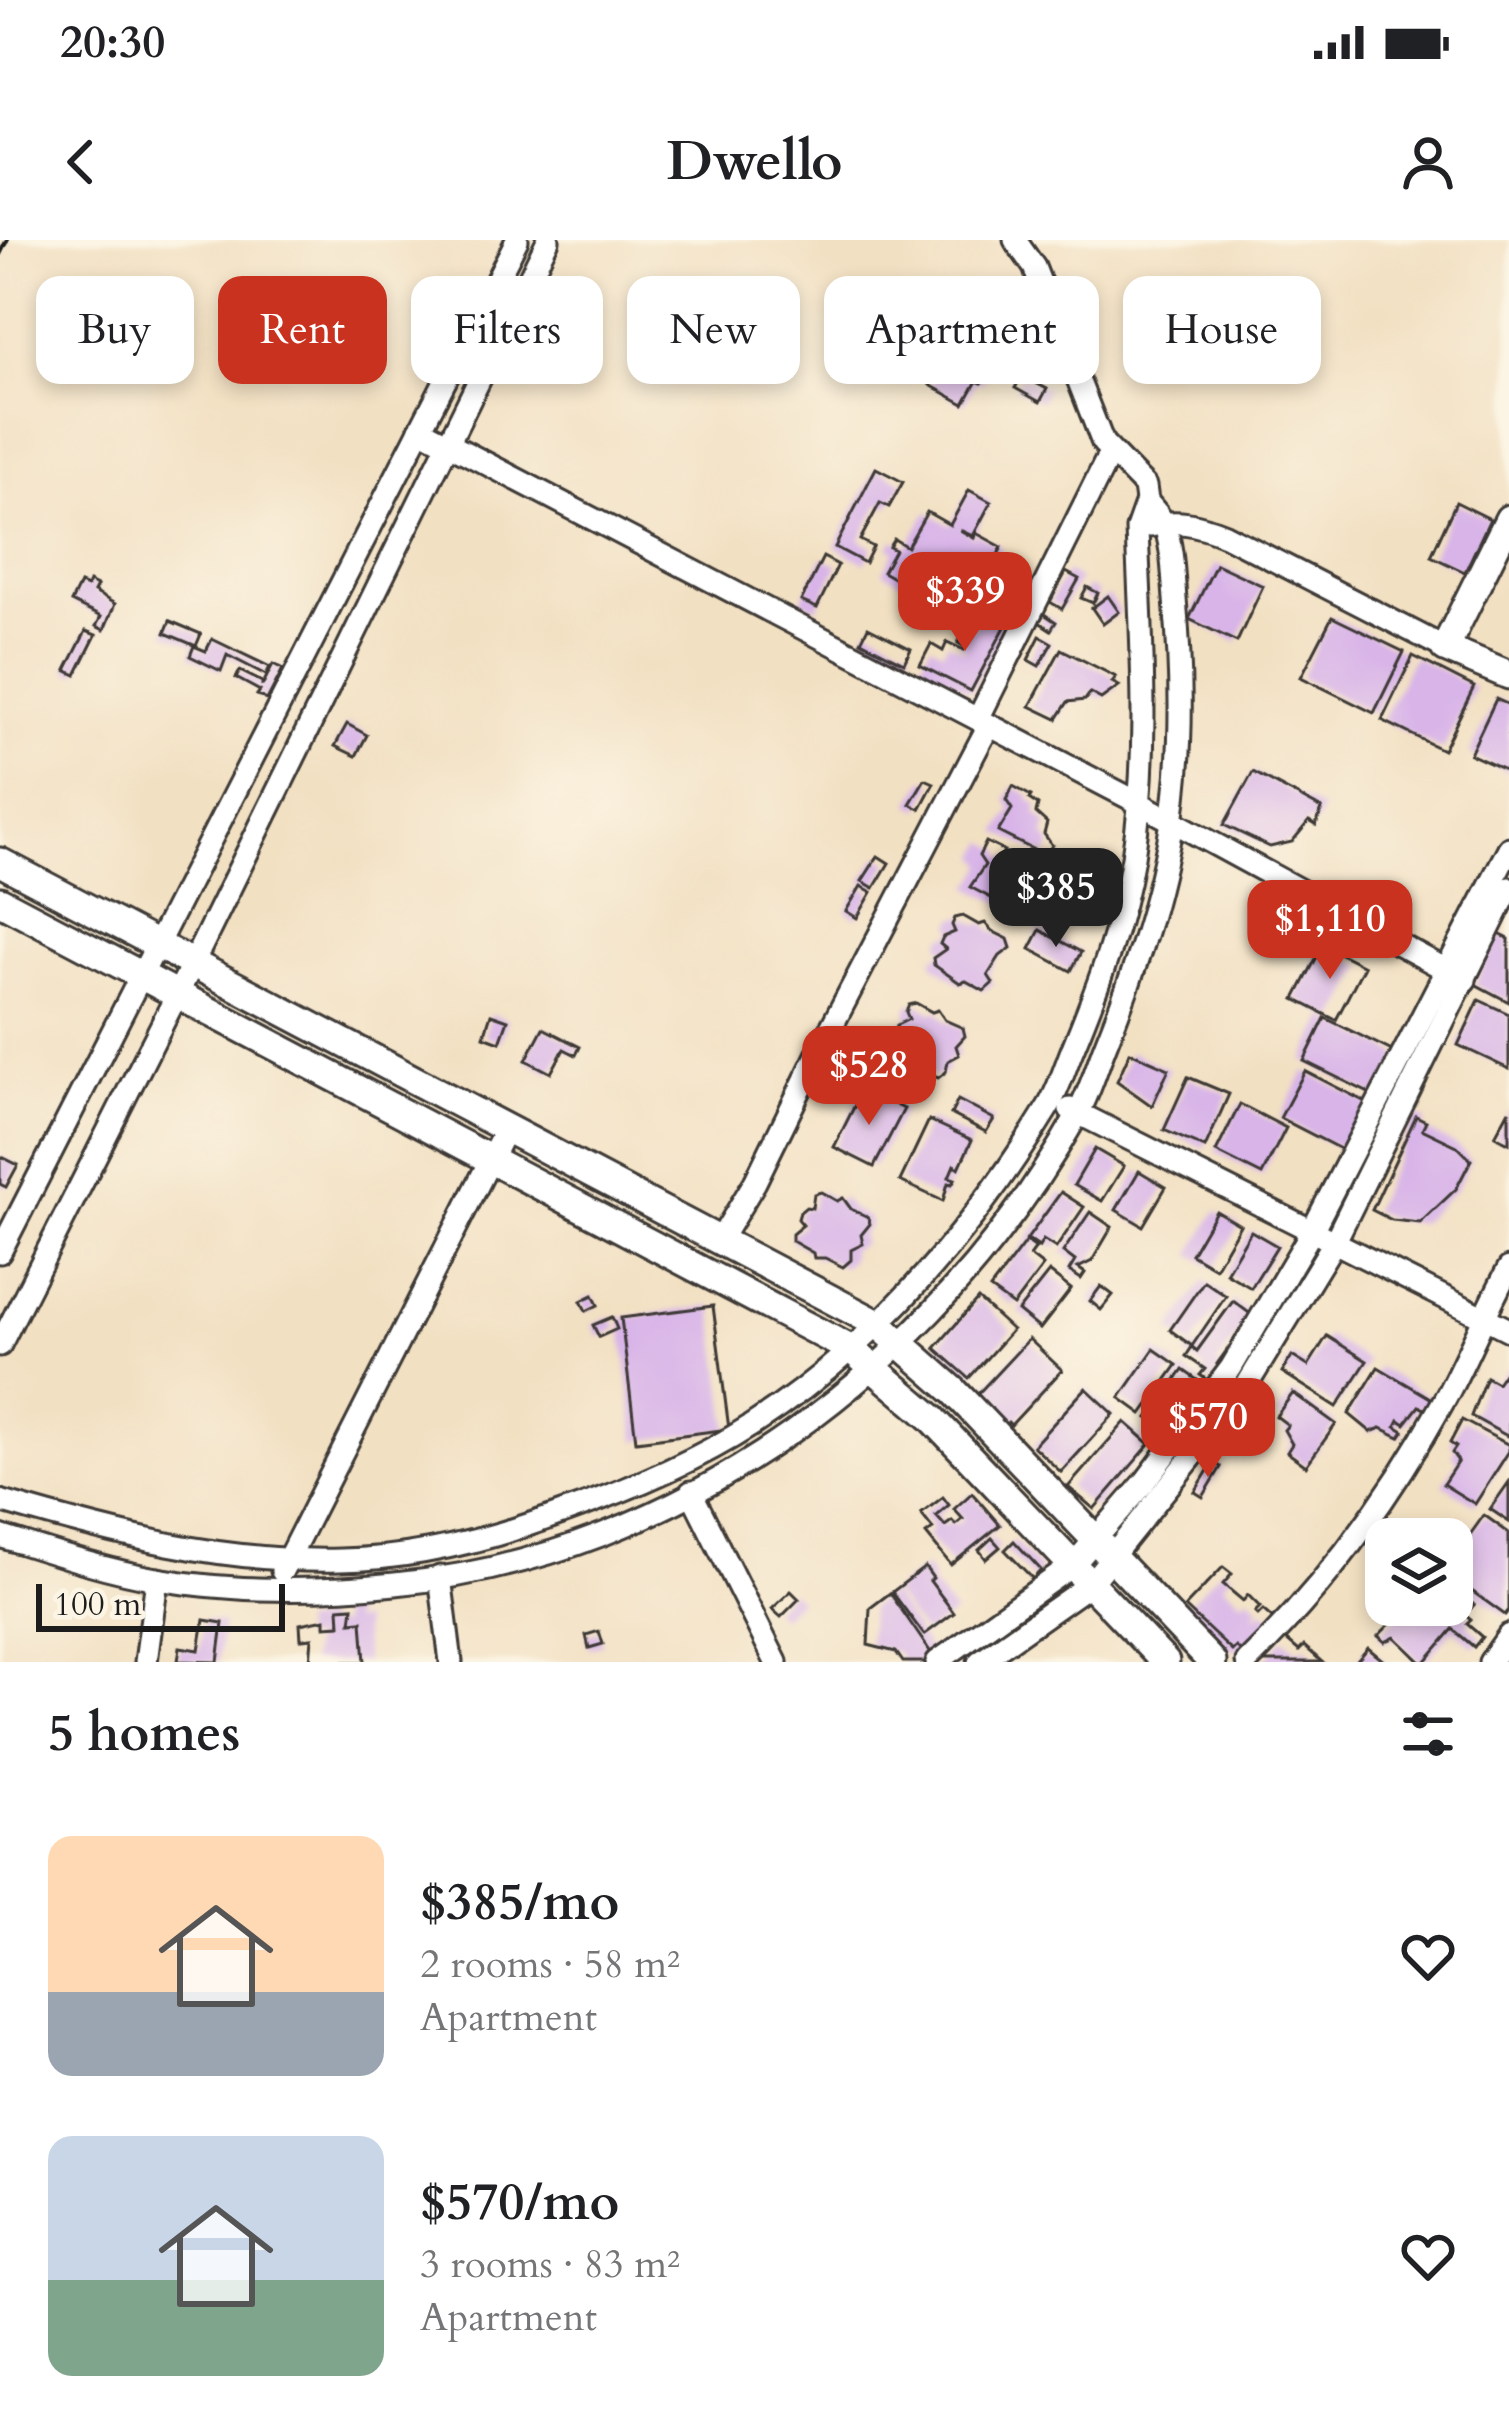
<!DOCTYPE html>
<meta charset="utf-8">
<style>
:root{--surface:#fff;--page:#f2f2f2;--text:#202124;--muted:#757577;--accent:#c8321e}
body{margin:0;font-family:Cardo,serif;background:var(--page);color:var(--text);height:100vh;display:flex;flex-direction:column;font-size:45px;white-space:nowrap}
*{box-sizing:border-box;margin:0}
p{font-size:39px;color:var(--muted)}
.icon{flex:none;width:66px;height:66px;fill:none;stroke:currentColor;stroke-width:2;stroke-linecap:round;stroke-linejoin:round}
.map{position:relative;height:1422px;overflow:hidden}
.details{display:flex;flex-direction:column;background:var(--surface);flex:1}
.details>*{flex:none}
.banner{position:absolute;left:36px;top:36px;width:1437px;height:108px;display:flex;gap:24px}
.buttons{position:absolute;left:1365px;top:1278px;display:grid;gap:24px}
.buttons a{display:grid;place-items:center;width:108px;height:108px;border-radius:24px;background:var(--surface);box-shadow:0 6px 18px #0003;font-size:60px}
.scale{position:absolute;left:36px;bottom:30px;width:249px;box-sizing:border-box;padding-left:12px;border:6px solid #1c1c1c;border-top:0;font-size:33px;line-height:42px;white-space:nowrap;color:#1c1c1c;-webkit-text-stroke:9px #fcf5e5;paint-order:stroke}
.price{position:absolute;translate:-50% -102px;padding:0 27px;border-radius:24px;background:var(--accent);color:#fff;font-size:39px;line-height:78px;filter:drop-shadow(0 3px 6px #0008)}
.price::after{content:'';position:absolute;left:50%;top:72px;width:36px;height:27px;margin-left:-18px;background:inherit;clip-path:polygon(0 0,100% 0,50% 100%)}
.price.on{background:#222;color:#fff}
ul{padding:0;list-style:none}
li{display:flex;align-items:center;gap:36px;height:300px;padding:0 48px}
li span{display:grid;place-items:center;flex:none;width:336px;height:240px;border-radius:24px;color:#555}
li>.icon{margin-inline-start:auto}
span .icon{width:144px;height:144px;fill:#fffc;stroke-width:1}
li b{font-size:51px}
h2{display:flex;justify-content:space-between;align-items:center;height:144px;padding:0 48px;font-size:51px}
.tag{padding:0 42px;border-radius:24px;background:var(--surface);box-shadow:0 6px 18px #0003;font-size:42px;line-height:108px}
.tag.on{background:var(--accent);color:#fff}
.status{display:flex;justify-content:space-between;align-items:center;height:84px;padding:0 60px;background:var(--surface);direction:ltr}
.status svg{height:33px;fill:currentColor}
header{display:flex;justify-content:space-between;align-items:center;height:156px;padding:0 48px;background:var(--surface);font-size:54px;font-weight:700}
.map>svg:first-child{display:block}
.building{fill:#d8b4e8}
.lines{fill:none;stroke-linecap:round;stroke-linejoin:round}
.street-casing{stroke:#3c3935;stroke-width:27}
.secondary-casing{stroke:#3c3935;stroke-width:33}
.street{stroke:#fff;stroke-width:21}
.secondary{stroke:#fff;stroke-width:27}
.rail{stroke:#1c1c1c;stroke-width:4.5}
</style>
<div class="status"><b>20:30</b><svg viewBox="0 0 49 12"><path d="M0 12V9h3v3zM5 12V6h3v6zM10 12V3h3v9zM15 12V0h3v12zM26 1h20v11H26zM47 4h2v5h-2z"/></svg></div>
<header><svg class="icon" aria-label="back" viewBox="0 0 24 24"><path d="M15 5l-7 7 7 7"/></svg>Dwello<svg class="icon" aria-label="person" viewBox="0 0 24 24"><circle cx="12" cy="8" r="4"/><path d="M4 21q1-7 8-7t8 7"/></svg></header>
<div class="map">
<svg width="1509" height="1422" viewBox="0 0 1509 1422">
<rect width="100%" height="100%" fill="#fcf5e5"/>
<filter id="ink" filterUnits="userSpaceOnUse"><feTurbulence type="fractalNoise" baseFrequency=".00833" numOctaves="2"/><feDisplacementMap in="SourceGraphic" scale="24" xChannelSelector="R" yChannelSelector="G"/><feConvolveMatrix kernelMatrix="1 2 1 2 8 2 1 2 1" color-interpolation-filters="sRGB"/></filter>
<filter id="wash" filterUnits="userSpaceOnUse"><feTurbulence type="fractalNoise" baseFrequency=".004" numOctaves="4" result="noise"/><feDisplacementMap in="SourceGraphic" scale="48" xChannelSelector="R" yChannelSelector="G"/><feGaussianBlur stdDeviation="2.7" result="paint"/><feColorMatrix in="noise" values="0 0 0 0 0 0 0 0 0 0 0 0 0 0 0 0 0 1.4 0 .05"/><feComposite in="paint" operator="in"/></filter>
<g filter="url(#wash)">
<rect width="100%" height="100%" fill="#f2e0c2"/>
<g id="blocks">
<!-- building -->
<g class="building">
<path d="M965,81L1000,98L986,123L991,126L982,143L977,141L964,164L930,145L942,121L941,110L950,105Z"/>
<path d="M1022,136L1047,149L1040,162L1015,148Z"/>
<path d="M876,228L903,242L889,267L880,263L860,300L873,307L865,323L835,307Z"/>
<path d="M969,250L991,262L973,296L960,290L974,298L976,293L1002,307L992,326L985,322L980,331L973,327L966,339L957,334L944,357L918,342L930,320L921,315L904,344L883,332L895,310L889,307L894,299L907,307L927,272L950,285Z"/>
<path d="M1456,262L1490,279L1465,332L1431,316Z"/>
<path d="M823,317L838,325L817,368L801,361Z"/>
<path d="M1216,324L1263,346L1237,402L1189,379Z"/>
<path d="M1066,332L1079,339L1062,369L1050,362Z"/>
<path d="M89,342L97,346L94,352L115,364L104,390L96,386L101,377L71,362L80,344L87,347Z"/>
<path d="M1087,347L1098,353L1093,363L1081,358Z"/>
<path d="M1108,356L1119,372L1103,384L1092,368Z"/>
<path d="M1044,374L1056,382L1051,390L1039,382Z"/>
<path d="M981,375L1005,387L971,451L920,425L931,404L943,411L947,402L964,410L965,407L958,403L967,385L974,388Z"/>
<path d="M1332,377L1404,412L1374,473L1301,437Z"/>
<path d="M170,381L201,394L196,406L165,393Z"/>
<path d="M868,387L911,409L904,423L861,401Z"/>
<path d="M86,391L96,395L76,435L66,430Z"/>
<path d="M1040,396L1052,403L1039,426L1028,420Z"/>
<path d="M212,399L270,427L266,435L227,415L221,431L190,416L194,406L206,411Z"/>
<path d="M1061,409L1116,437L1112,442L1119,446L1101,459L1090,453L1085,460L1068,462L1057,479L1030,466Z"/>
<path d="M1413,416L1474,447L1443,510L1382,480Z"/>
<path d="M273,424L283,429L267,460L257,455L260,451L236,438L240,431L262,442V446Z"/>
<path d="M1496,459L1509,465V532L1470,514Z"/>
<path d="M347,484L367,495L356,516L335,506Z"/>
<path d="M1253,532L1322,569L1316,585L1309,581L1292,602L1270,607L1224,585Z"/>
<path d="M925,539L934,543L920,569L910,564Z"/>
<path d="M1013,546L1031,556L1029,559L1038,565L1036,573L1047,583L1044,594L1052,605L1046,616L998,592L1012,569L1006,560Z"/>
<path d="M986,602L1004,611L1002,615L1011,620L1009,628L1020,638L1017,650L1025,661L1018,672L970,647L985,625L979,616Z"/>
<path d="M878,616L889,623L874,648L862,641Z"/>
<path d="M861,646L872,652L857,678L846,671Z"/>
<path d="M963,676L979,685L985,683L992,691L1008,699L1011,708L1000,716L988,735L993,743L984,751L966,741L960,743L934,725L933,718L946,709L940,704L943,697L955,692L952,685L955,678Z"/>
<path d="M1040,690L1081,712L1071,731L1030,709Z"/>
<path d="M1499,694L1509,699V762L1475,744Z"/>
<path d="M1323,705L1364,726L1336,780L1295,759Z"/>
<path d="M1479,760L1509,774V829L1458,805Z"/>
<path d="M916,763L932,772L938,770L945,780L963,788L965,796L956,806L959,815L948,821L946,832L938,838L920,829H910L908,824L887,813V806L900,796L894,791L897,785L909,779L906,772L909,765Z"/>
<path d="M491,774L508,780L500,802L484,796Z"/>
<path d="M1325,778L1400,815L1379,858L1304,821Z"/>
<path d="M543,788L580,807L576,815L564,809L551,833L526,820Z"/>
<path d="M1130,812L1169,829L1152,866L1117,841Z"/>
<path d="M864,814L901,832L895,846L858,827Z"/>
<path d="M1305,831L1373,866L1348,913L1280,878Z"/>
<path d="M1188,837L1229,854L1205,908L1164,890Z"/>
<path d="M863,849L904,869L874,927L834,907Z"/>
<path d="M958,860L994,879L986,892L951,874Z"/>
<path d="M1240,864L1286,888L1262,935L1216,912Z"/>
<path d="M1509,870V903L1495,896Z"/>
<path d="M1416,876L1426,881L1422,889L1457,906L1471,920L1456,949L1420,983L1392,980L1372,970Z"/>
<path d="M929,880L972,900L959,928L954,925L949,937L955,939L952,944L948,943L943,961L900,941Z"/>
<path d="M1095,909L1124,926L1102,961L1074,945Z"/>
<path d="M0,916L18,925L6,947L0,944Z"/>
<path d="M1139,931L1166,947L1143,986L1116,970Z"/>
<path d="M821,952L837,961L843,958L851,969L868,977L870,984L861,995L863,1004L851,1010V1020L843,1027L825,1018H814L813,1013L792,1001V994L803,985L798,979L800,972L806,967L812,968L814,954Z"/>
<path d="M1061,952L1084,967L1056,1008L1043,1000L1039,1007L1027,999Z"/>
<path d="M1216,971L1240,985L1215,1028L1191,1014Z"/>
<path d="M1090,972L1112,987L1092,1021L1078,1028L1085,1033L1081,1039L1069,1031L1075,1021L1063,1012Z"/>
<path d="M1251,991L1277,1006L1251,1048L1226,1033Z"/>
<path d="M1026,1001L1036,1008L1030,1016L1043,1026L1013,1066L990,1049Z"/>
<path d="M1049,1032L1071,1049L1040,1089L1018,1071Z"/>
<path d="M1204,1041L1226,1056L1192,1106L1170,1090Z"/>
<path d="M1101,1046L1113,1055L1101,1070L1090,1061Z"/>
<path d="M593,1055L598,1065L586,1071L581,1061Z"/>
<path d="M978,1059L1012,1090L969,1138L935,1108Z"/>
<path d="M1233,1061L1252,1075L1217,1124L1224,1129L1213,1144L1200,1135L1205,1129L1186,1116L1192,1107L1197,1111Z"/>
<path d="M713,1066L729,1189L636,1201L621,1078Z"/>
<path d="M612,1077L617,1089L599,1097L593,1085Z"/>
<path d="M1327,1096L1367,1121L1337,1167L1282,1132L1292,1116L1308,1126Z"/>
<path d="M1029,1099L1062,1130L1011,1185L1008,1182L1003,1187L989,1172L992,1167L987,1172L973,1159Z"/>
<path d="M1154,1109L1177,1125L1142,1174L1120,1158Z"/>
<path d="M1509,1126V1197L1471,1176L1486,1137L1497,1143Z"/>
<path d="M1378,1127L1432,1159L1426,1170L1419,1166L1405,1184L1399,1180L1396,1186L1404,1191L1400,1197L1381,1188L1371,1192L1349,1174Z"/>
<path d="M1183,1130L1203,1144L1197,1152L1201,1155L1177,1188L1174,1185L1168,1192L1148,1178Z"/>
<path d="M1086,1148L1114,1174L1061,1232L1033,1206Z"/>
<path d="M1293,1153L1336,1184L1306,1226L1287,1212L1292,1204L1284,1190L1288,1185L1276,1176Z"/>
<path d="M1462,1180L1509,1205V1211L1475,1264L1443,1244L1458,1221L1452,1213L1456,1207L1450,1203Z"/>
<path d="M1125,1182L1150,1204L1094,1269L1068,1247Z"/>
<path d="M1213,1222L1221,1227L1203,1257L1195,1252Z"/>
<path d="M1509,1242V1282L1490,1269Z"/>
<path d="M972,1253L1000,1285L951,1325L926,1294L933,1289L921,1274L943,1257L949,1265L936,1276L945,1286L952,1281L956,1285L963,1279L954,1269Z"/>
<path d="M1484,1275L1509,1293V1370L1505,1375L1452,1337V1320Z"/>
<path d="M992,1298L1000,1307L986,1319L979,1310Z"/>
<path d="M1014,1301L1041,1330L1033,1339L1005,1310Z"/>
<path d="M925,1327L933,1338L930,1341L954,1373L924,1395L892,1352Z"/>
<path d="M1223,1327L1232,1334L1223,1344L1243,1361L1248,1355L1260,1367L1255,1372L1258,1375L1263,1370L1279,1384L1253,1411L1247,1406L1241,1412L1236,1407L1232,1411L1185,1367Z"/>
<path d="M1454,1348L1474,1365L1465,1375L1471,1380L1467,1384L1482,1397L1474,1407L1453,1389L1425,1422H1421L1395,1397L1385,1402L1378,1396L1409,1365H1452Z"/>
<path d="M791,1351L799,1359L781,1377L772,1369Z"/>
<path d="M890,1353L936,1420L933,1422H903L896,1412L868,1405L870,1368Z"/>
<path d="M353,1367L351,1382L362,1381L365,1422H310L312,1398L301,1399L300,1384L325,1379V1386L340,1385L339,1368Z"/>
<path d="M204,1380L223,1383L218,1422L178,1421L180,1407L199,1410Z"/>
<path d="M599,1391L603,1404L589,1408L586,1395Z"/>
<path d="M1284,1398L1299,1411L1304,1406L1322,1422H1264Z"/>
<path d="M1368,1408L1385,1422H1356Z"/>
</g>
</g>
</g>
<g filter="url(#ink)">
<use href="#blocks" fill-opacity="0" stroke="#3c3935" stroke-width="3"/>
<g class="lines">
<!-- street casing -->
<g class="street-casing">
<g id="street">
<path d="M420,189L1139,563L1465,740"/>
<path d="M1150,286C1177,279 1199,284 1225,295L1445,408"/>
<path d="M978,479L1110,213"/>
<path d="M1070,869L1509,1090"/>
<path d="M720,1000L755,942L822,805L989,485"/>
<path d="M0,1012L517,0"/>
<path d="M0,1105L194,721L548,0"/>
<path d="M691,1252L776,1422"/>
<path d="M0,1261C112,1294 222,1323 340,1320C414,1319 492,1299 562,1273C628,1250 693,1223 752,1185C874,1106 972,991 1048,867C1059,849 1065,827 1073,808C1098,747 1122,683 1133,617C1150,508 1141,399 1137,289L1147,261L1145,246L1103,203L1034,27L1015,0"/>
<path d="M0,1296C51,1312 104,1330 157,1339C232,1352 318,1352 395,1344C683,1316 936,1125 1076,877C1089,855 1096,829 1105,806C1137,726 1165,645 1175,559C1183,491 1181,427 1175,359C1173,336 1173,306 1164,284C1161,276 1152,268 1147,261"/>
<path d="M282,1331L506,889"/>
<path d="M440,1337L451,1422"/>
<path d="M146,1422L157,1339"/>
<path d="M937,1422L1073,1325L1145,1242L1231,1128L1312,991L1509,608"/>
<path d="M979,1422L1090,1344L1239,1158L1335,1001L1509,648"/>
<path d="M1247,1422C1324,1347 1391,1256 1443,1162C1467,1119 1485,1072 1509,1028"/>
<path d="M1490,1422L1509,1395"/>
</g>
</g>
<!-- secondary casing -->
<g class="secondary-casing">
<g id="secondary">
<path d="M1509,279L1445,408L1509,435"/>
<path d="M0,622L878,1084L954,1151L1212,1422"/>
<path d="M0,661L852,1110L932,1178L1165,1422"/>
</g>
</g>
<!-- street -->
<use href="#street" class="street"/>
<!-- secondary -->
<use href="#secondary" class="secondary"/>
<!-- rail -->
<path class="rail" d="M0,14L7,0"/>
</g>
</g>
</svg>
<div class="buttons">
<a><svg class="icon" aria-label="layers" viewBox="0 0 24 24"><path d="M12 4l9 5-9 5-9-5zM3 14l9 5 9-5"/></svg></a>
</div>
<div class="scale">100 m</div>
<b class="price" style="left:965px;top:414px">$339</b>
<b class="price on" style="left:1056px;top:710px">$385</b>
<b class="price" style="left:1330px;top:742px">$1,110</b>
<b class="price" style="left:869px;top:888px">$528</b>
<b class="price" style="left:1208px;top:1240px">$570</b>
<div class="banner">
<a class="tag">Buy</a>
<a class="tag on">Rent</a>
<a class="tag">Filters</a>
<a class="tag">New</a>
<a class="tag">Apartment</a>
<a class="tag">House</a>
</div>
</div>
<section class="details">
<h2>5 homes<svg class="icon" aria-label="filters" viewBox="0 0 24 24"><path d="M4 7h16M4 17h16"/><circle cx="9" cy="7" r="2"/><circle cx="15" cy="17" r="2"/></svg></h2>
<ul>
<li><span style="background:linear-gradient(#ffd9b3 65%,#9aa5b1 0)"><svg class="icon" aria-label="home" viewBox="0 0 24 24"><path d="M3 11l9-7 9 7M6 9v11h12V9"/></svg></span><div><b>$385/mo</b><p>2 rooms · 58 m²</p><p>Apartment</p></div><svg class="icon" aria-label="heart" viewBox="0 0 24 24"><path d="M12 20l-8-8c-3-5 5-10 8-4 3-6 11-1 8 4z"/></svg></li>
<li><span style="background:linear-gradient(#c9d6e8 60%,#7fa58c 0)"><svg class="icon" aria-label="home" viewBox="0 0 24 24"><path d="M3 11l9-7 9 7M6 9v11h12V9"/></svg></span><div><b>$570/mo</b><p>3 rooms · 83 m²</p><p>Apartment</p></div><svg class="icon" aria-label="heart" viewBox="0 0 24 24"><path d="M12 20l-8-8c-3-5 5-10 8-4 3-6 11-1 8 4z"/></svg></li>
</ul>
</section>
